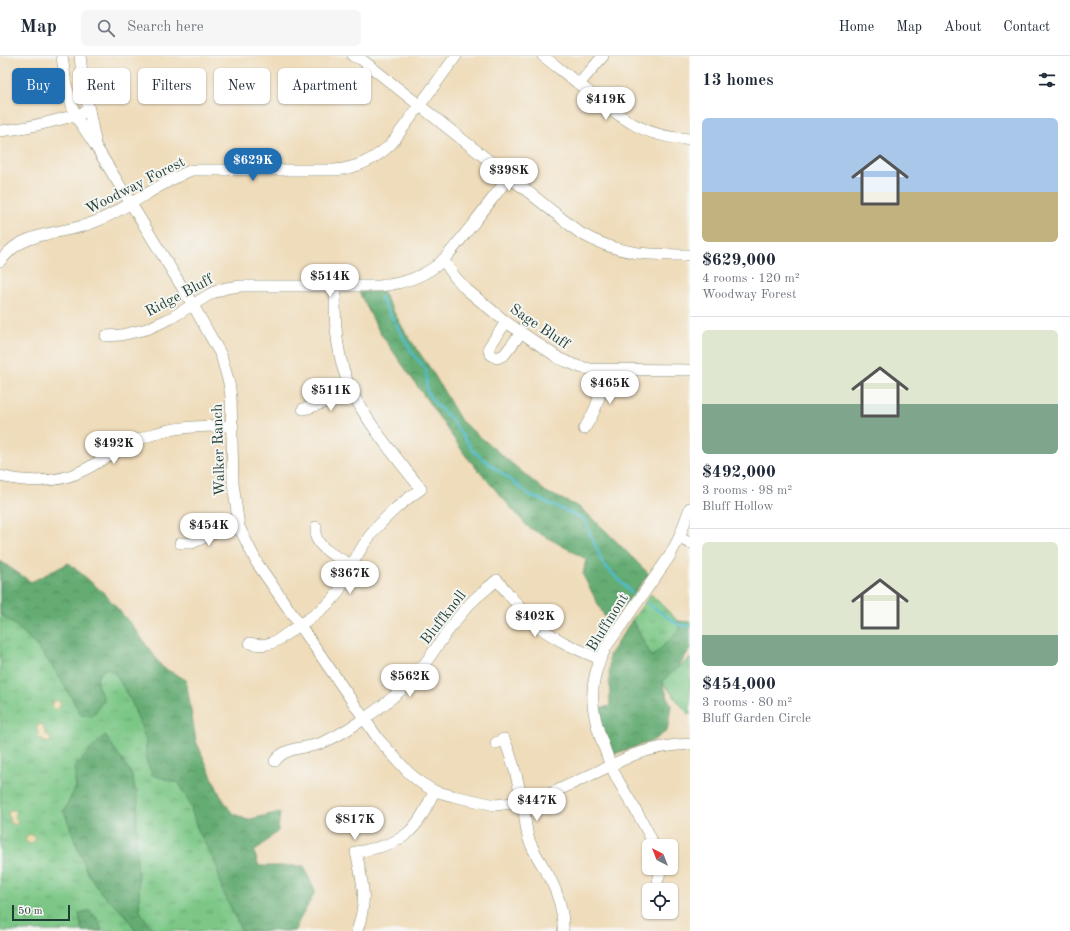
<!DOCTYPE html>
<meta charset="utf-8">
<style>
:root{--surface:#fff;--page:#f6f6f7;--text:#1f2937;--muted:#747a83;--line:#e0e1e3;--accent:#1f6fb2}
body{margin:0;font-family:"Old Standard TT",serif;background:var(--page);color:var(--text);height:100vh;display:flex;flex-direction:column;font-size:15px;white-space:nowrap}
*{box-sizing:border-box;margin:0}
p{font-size:13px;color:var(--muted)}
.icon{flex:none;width:22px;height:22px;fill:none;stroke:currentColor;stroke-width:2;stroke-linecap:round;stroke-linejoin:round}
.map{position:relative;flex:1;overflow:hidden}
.sheet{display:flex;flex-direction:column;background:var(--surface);width:380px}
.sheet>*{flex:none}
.banner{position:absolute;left:12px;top:12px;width:380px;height:36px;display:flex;gap:8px}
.needle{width:26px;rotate:318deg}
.controls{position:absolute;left:642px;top:783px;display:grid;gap:8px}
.controls a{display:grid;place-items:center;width:36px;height:36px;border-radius:6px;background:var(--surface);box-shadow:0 1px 3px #0004;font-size:20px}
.scale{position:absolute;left:12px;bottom:10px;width:58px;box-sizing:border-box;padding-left:4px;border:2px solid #1f3d34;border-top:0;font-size:11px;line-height:14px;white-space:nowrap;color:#1f3d34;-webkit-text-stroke:3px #f6f6f2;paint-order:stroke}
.price{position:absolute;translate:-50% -34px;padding:0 9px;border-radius:14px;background:#fff;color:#222;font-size:13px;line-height:26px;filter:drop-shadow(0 1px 2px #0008)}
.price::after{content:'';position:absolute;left:50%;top:24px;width:12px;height:9px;margin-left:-6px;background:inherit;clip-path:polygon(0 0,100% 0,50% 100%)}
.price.on{background:var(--accent);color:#fff}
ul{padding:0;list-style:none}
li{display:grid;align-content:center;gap:8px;height:212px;padding:0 12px}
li+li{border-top:1px solid var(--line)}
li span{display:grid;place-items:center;height:124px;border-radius:6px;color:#555}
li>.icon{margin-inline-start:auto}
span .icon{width:72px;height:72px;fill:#fffc;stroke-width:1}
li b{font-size:17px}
h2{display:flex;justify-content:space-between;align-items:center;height:48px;padding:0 12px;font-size:17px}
.tag{padding:0 14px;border-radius:6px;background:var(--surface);box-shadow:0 1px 3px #0004;font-size:14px;line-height:36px}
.tag.on{background:var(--accent);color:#fff}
header{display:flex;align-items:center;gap:24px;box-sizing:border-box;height:56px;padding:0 20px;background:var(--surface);border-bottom:1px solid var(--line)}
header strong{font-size:19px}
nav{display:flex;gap:22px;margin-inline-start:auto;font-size:14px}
.search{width:280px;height:36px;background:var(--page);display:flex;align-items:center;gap:10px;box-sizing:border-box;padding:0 14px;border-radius:6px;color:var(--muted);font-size:15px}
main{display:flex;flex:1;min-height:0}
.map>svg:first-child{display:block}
.grass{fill:url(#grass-tufts);stroke:#4e825d}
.forest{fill:url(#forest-crowns);stroke:#427454}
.sand{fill:url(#sand-dots);stroke:#868c69}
.park{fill:#7cc786;stroke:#4e825d}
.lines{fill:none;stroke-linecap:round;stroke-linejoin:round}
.stream{stroke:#50bcca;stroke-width:2.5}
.minor-casing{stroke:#878c77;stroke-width:12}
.minor{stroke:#fff;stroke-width:11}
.labels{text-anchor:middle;stroke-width:4;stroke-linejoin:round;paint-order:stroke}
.street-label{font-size:15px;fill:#1f3d34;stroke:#f6f6f2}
</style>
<header>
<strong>Map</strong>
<div class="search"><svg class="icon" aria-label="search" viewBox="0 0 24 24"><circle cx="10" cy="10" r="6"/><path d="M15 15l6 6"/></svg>Search here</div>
<nav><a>Home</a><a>Map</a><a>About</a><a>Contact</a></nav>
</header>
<main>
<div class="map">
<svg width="690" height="875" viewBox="0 0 690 875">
<defs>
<pattern id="grass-tufts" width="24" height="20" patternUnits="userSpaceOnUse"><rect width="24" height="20" fill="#7cc786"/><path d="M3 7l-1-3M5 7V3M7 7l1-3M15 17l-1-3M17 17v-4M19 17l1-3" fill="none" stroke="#65a36e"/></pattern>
<pattern id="forest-crowns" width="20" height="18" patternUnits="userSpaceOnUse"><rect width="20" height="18" fill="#65ac73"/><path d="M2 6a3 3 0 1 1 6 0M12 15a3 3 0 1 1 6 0" fill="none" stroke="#538d5f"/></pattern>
<pattern id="sand-dots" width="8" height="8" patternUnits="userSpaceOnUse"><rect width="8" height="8" fill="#eeda9e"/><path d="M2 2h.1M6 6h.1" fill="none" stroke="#ccbc89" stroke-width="1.8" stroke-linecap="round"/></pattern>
</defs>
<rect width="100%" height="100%" fill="#f6f6f2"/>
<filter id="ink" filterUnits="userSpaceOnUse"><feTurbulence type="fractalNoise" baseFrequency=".025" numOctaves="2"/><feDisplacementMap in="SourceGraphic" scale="8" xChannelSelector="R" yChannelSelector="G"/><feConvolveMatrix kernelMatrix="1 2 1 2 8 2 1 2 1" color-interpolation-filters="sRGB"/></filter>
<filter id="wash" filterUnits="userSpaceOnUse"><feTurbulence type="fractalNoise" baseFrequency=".012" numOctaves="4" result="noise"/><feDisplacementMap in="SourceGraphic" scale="16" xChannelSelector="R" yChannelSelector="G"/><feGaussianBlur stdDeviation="0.9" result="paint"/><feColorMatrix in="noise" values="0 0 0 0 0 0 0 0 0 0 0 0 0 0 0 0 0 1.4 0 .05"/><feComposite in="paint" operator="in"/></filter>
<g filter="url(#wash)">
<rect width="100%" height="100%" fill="#efdcba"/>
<!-- grass -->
<g class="grass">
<path d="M0,505L59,546L146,628L262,875H0Z"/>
<path d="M651,538L678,565L679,574L652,601L632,564Z"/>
</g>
<!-- forest -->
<g class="forest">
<path d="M382,235L405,276L432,315L461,365L546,436L579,451L605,474L649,518L623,551L610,571L583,519L586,503L528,471L466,400L379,275L359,236Z"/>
<path d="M0,505L31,526L69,507L105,538L135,573L162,611L186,624L196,685L220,739L231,756L247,764L280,756L278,775L254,796L259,810H304L315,836L299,865L295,875H241L236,862L222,834L217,811L197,772L189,746L179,727L152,719L146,703V685L133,649L115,617L107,612L98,619L97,628L104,644L92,660L81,659C59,619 39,584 0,558Z"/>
<path d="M632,564L652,601L679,574L678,565L690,566V593L677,613L662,625L671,650L667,675L652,685L614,698L602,673L598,653L610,650L609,599Z"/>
<path d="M105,679L131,717L138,743L136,787L140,855L154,875H136L127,861L101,837L86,814L64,755L76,731L74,711Z"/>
<path d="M89,855L98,863L102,875H82L79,857Z"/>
</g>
<!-- sand -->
<g class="sand">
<circle cx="56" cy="649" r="4.5"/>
<path d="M39,668L43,669L46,678L50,681L51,683L49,687L45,686L38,682V675L36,672Z"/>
<path d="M11,754H14L16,757L15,762L18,766L15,769L12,768L10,766L8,758Z"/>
<circle cx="30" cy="783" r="4.5"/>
</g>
<!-- park -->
<path class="park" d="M690,602V657L688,658L662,625Z"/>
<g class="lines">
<!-- stream -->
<g class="stream">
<path d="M380,241L415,301L426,313L427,335L433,345L452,364L473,395L530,439L584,463L603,508L634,539"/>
<path d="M647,547L679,569L690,570"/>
</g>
</g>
</g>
<g filter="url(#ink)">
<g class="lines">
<!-- minor casing -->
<g class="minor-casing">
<g id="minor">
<path d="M62,0L66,29L75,59L95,89L193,249L221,299L229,327L231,341L233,427L239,471L257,507L379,684L409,717L421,727L434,735L453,740L495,749L522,746L550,738L633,699C652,692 670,689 690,688"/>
<path d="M80,0L83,25L95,84"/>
<path d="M353,0L361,3L580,177C619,199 647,199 690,199"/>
<path d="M543,0C555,9 567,19 579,28C615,57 641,82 690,83"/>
<path d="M579,28L603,0"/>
<path d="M0,75C30,72 60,64 89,55"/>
<path d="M443,204L455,221L467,234L506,266L560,303L580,311L590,313L690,314"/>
<path d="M0,205C4,201 8,196 13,192C35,175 71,177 97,165C130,151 159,127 192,114H335C358,112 376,103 392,87L456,0"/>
<path d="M506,266L489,291C488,297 492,300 497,302L504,299L521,277"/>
<path d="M106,280L121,279L147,273L171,262L212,237L226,232L241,230H379C402,228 426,220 443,204C454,193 463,180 473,168C485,152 497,137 509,121"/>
<path d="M303,353C321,350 335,340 352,336"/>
<path d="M584,373C598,352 601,338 603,314"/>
<path d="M0,420C29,427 59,428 86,413C108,401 124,389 148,380C175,370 204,370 233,370"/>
<path d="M316,471C316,474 316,478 316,481C321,495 341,503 352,509"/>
<path d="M679,482L690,487"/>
<path d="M180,487H192L218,475L239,471"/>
<path d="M250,587C261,590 268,589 278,584C294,572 320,557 332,544C344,531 349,513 358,498C374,470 395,451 421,433C397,402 370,371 352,336C337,305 333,264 336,230"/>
<path d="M496,687L504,683C514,706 519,730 524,754C525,763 526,772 528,781C533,796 542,808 550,822C558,838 564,857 563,875"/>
<path d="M275,705C285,691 303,693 319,688C341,680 375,656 393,641C426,615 439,582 466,552C475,541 487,533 497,524C509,538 520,553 533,566C553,583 576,593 600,603"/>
<path d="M654,790C646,769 634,752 623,733C615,720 609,706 604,691C590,654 587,627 606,591L669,501L679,482L690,452"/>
<path d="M658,824L661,812"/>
<path d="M357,875C368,843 363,828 356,796C402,789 417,777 434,735"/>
</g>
</g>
<!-- minor -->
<use href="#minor" class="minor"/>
</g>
</g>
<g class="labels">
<!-- street labels -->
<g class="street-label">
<text transform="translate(135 129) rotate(-27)" y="5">Woodway Forest</text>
<text transform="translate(179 239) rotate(-28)" y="5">Ridge Bluff</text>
<text transform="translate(540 270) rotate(34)" y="5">Sage Bluff</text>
<text transform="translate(218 394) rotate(-92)" y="5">Walker Ranch</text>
<text transform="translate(443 561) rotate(-52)" y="5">Bluffknoll</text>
<text transform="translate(607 566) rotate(-58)" y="5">Bluffmont</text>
</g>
</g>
</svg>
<div class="controls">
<a><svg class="needle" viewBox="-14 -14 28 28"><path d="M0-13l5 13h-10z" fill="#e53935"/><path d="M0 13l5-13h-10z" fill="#747a83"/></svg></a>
<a><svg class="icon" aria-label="locate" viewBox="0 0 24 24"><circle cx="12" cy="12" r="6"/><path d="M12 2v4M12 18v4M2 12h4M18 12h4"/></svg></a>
</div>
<div class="scale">50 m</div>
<b class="price" style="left:606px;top:65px">$419K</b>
<b class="price on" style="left:253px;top:126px">$629K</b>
<b class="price" style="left:509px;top:136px">$398K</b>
<b class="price" style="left:330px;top:242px">$514K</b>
<b class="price" style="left:610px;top:349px">$465K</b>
<b class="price" style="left:331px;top:356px">$511K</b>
<b class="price" style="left:114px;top:409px">$492K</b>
<b class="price" style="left:209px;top:491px">$454K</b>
<b class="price" style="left:350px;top:539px">$367K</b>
<b class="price" style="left:535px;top:582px">$402K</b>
<b class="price" style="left:410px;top:642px">$562K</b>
<b class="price" style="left:537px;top:766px">$447K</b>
<b class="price" style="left:355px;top:785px">$817K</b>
<div class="banner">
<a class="tag on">Buy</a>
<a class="tag">Rent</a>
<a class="tag">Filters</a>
<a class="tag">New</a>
<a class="tag">Apartment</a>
</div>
</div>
<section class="sheet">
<h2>13 homes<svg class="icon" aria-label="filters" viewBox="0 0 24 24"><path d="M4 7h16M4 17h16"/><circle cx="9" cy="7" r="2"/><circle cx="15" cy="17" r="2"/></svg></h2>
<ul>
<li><span style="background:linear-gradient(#a9c7e8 60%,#c2b280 0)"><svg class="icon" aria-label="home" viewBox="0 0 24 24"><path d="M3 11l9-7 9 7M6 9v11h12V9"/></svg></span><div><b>$629,000</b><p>4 rooms · 120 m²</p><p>Woodway Forest</p></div></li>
<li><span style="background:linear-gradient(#dfe7d0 60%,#7fa58c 0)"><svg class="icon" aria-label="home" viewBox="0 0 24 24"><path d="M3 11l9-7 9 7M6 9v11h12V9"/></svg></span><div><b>$492,000</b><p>3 rooms · 98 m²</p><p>Bluff Hollow</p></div></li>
<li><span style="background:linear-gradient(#dfe7d0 75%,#7fa58c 0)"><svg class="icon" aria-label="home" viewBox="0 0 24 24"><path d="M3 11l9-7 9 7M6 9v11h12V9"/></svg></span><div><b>$454,000</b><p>3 rooms · 80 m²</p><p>Bluff Garden Circle</p></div></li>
</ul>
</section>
</main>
